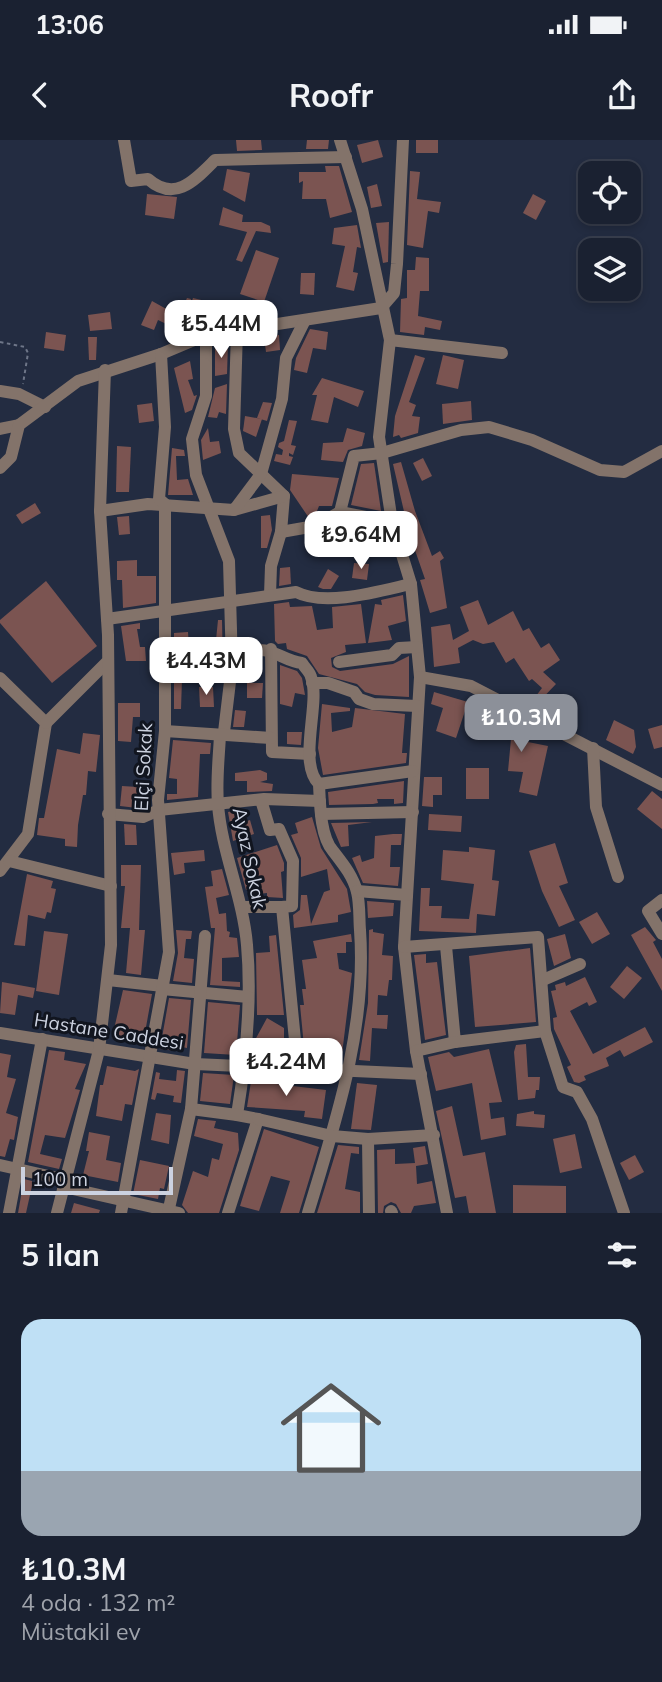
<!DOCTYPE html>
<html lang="tr">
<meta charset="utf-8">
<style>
:root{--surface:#1a2131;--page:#232939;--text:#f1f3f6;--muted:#9fa3ab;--line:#383e4d;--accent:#8c9099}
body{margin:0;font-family:Mulish,sans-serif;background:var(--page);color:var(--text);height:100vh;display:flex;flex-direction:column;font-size:26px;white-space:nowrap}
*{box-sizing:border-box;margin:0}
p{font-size:23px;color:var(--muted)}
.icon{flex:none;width:38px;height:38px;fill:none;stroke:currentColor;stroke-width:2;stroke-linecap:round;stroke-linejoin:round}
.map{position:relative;height:1073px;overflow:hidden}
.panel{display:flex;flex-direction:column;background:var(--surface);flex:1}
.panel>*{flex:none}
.tools{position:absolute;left:578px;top:21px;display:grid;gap:14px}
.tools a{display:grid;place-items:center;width:63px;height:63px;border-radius:14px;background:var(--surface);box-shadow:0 4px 10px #0003,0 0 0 2px var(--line);font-size:35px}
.scale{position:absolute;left:21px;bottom:18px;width:152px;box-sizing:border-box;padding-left:7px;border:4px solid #ccd2e0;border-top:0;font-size:19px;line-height:24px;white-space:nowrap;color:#ccd2e0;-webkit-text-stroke:5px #11151f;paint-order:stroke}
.price{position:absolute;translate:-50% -60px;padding:0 16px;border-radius:14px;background:#fff;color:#222;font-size:23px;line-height:46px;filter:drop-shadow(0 2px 4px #0008)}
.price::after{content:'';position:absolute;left:50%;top:42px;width:21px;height:16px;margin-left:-10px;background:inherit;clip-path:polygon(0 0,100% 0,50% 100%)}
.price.selected{background:var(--accent);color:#fff}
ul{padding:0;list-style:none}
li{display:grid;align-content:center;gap:14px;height:371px;padding:0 21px}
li+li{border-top:2px solid var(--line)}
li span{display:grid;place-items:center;height:217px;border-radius:21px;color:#555}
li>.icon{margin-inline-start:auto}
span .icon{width:126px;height:126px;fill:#fffc;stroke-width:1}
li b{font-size:30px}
h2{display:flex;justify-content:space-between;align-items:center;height:84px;padding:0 21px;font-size:30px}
.status{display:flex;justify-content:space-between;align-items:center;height:49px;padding:0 35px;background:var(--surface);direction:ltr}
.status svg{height:19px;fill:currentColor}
header{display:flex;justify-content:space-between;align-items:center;height:91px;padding:0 21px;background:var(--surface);font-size:32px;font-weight:700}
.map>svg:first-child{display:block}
.building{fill:#7b5451}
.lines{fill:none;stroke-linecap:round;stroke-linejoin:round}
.path{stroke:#6e7688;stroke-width:2;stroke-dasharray:3.5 3.5;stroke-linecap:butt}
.minor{stroke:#83736a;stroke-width:12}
.labels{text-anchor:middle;stroke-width:6;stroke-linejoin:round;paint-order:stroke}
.street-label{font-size:19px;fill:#ccd2e0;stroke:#11151f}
</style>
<div class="status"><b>13:06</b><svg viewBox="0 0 49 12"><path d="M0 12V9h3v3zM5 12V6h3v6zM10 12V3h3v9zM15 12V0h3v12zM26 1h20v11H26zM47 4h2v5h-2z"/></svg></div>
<header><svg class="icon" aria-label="back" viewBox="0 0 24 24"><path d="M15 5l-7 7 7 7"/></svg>Roofr<svg class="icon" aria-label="share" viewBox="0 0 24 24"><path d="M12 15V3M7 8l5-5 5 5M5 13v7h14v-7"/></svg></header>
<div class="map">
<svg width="662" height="1073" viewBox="0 0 662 1073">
<rect width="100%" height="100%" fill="#232c41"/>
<!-- building -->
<g class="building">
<path d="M236,0H261L262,10L237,11Z"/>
<path d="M307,0H329L328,9H306Z"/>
<path d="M378,0L383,17L362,23L357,5Z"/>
<rect x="416" y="0" width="22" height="13"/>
<path d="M325,26H339L352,72L330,78L326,59H302L303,41L299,43V32H326Z"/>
<path d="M227,29L250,33L245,62L223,50Z"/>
<path d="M410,31L420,32L417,59L441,62L439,73L428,71L423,108L407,105Z"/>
<path d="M377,44L382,66L371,68L367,47Z"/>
<path d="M147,54L177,57L174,79L145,75Z"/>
<path d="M533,54L546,61L536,80L523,73Z"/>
<path d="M223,67L243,75L242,82H261L270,86L271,93L256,91L242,122L236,120L247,92L219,85Z"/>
<path d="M389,82L388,122L383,123L376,83Z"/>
<path d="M357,85L361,108L357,107L353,132L358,133L354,151L336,147L345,106L332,104L334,88Z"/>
<path d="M256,110L279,118L264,162L240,154Z"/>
<path d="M416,117L429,118V151H420L418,176L442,181L440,190L425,187L424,195L400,192L401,159L407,158V130H415Z"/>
<path d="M301,133H315L314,155L300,154Z"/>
<path d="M187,158L191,159L189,169L193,158L222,165L216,185L209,186L186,179L183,192L158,180L154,190L141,185L152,161L179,176Z"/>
<path d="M110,172L112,189L90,191L88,175Z"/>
<path d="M310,189L328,192L326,210L313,208L307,233L294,230L296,218Z"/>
<path d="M46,192L66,195L64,211L44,208Z"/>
<path d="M279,195L280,210L266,212L264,197Z"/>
<path d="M88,197H97L96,220H89Z"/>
<path d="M228,204L227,234L215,236V208Z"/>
<path d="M415,215L425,218L409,262L416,265L412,276L420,277L418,293L401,298L399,295L393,297L395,276Z"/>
<path d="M443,215L464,220L458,249L436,244Z"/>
<path d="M190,221L193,239L188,240L194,256L197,255L192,270L185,273L174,228Z"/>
<path d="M322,238L364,251L358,267L334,257L328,283L311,280L317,255H312Z"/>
<path d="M227,244L226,274L219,272L217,278L208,277L215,248Z"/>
<path d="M471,261L472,280L443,284L442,264Z"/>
<path d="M263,262L272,263L267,281L257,278Z"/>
<path d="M152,263L154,281L139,283L137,265Z"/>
<path d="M245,276L262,279L256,297L243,291Z"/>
<path d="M289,280L297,281L291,305L296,306L293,315L289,313V316L293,317L290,325L274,321L276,314L282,315L283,310L278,307L279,303L284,301Z"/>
<path d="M208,288L210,302L219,301L221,313L203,320L201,300Z"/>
<path d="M347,288L365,293L362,306L348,310L343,322L321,320L323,303L343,302Z"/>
<path d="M117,306L131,307L129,352H116Z"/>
<path d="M172,308L184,310L185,316H176L177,340L188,339L193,355H168Z"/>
<path d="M423,318L432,336L422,341L413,323Z"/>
<path d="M401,322L415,371L432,416L440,411L444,418L440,421L447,468L430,473L420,440L425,439L409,393L393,324Z"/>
<path d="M374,323L381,371L351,365L361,324Z"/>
<path d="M292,334L339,338L332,366H319L315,376L309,378L290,350Z"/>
<path d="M35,363L41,373L22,384L16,375Z"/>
<path d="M270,375L272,390L267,408H261V376Z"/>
<path d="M129,376L130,394L119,395L117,377Z"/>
<path d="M344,382L358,384L343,397H338L333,391Z"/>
<path d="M368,386L385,390L389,402L369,400Z"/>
<path d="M137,420V436H156V463L123,468L122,440H117V421Z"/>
<path d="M354,423L369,424L367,440L352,438Z"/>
<path d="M290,427L291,444L279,446L280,428Z"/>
<path d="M328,429L339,436L331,449H323L318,447Z"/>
<path d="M46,441L97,506L52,543L0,483V480Z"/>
<path d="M403,455L406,481L388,486L392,500L368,503L375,464L382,465L381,460Z"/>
<path d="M478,460L488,485L513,471L523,491L529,488L541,508L549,503L560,520L543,532L556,544L534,567L530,564L542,548L532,539L529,541L514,518L506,523L494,502L483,504L473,500L458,508L460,523L434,527L431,487L450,484L453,500L469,491L460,467Z"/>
<path d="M289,462L290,467L312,466L317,490L333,488L332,467L361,464L366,503L345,505L346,512L331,518L332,527L340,531L393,524L409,516V557L375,555L365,552L357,544L319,534L307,516L287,509L286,503L278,504L275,501L274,464Z"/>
<path d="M218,480H222L223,529L199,530L198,504L211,505V500H216Z"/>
<path d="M140,483V489H137L140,507H145L146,521H126L121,486Z"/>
<path d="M188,492L189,507L174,508V493Z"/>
<path d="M280,525L297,531L302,538L305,555L295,553L292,567L280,564Z"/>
<path d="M174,539H182L181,569H174Z"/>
<path d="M247,543H263L262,558H247Z"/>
<path d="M199,547H213L214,567H200Z"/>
<path d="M434,552L468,562L456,598L436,591L443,568L431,564Z"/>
<path d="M118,563H140V577H133L131,602L118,601Z"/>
<path d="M322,564L350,568V571L331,573L332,592L352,587L355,568L405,574L402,613H407L406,623L323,635L318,608Z"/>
<path d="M235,570L246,571L244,587H233Z"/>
<path d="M491,576H509V585L531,593L528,602L548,606L537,656L519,652L523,632L508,631L511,599H491Z"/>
<path d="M614,580L634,590L636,607L633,614L606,600Z"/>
<path d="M662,585V607L654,609L648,589Z"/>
<path d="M287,592H302L301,605L287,604Z"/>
<path d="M83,593L100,595L96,632L88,631L86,655H83L78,685L77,707L65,706V699L37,695L39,678H44L57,609L80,614Z"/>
<path d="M173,600L211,603L210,614H200L198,657L167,660V654H177V639L169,638Z"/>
<rect x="466" y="628" width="23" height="31"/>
<path d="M260,630L267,633V640L260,642L273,644L272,651L247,652V641H235V633Z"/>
<path d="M424,637H442V655H433V667L422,666Z"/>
<path d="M404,641L403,663L394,664V659H377L378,663L373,664L329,665L328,652Z"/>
<path d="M122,646L138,647L137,668L120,666Z"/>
<path d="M652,651L662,659V689L637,669Z"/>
<path d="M240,670L244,682L250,680L254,694L233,701L228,672Z"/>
<path d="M429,674L462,676L461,692L428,690Z"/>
<path d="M312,677L321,708L347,749L351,772L338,775V782L294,788L293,775L300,770L301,755H307L311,784L324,752L330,750L327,729L301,737V718L291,695L298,693L295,683Z"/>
<path d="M372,682L348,685L349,706L341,707L331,683Z"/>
<path d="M124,684L136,685L137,705H125Z"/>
<path d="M393,694H402L401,705H391L390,727H400L398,746L363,743L352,718L360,715L362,722L374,718L375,696Z"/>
<path d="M555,703L568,743L559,746L575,780L559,787L542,751L529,711Z"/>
<path d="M277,705L284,723V731L281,732L283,758L267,757V753L250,755V749L246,750L237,718Z"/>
<path d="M469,707L495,710L492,740L499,741L495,776L477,774L476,793L419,791L421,748H430L429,766H442L441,778L469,779L474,744L441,740L443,710L469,712Z"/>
<path d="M204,710L205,721L184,723L185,733L174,735L171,713Z"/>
<path d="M121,725H141L139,790H145L141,835L126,833L130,788H121L125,746H121Z"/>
<path d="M222,729L229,755L216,758L219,774L226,773L227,791L230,792L229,797L237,798L239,817L222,818V841L240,842V847L210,845L215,788H211L205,747L213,746L211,731Z"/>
<path d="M27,734L53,741L51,748L56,749L51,773L47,772L45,779L28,775L25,806L14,805Z"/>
<path d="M367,761L394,763L393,776L368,778Z"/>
<path d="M597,772L610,794L592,804L579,782Z"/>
<path d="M645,787L656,800L653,802L662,819V851L631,795Z"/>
<path d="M373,789V792L384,794L382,815L393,816L392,840H389L387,856L378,855L377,875H388L387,889L372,888L370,921L359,920L368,863L369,790Z"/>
<path d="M176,790L192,791L191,799H186L184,818L194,819L192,843L173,841L178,813Z"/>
<path d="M44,791L68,794L59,855L36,851Z"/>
<path d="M351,794L352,802H346V813H337L339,829L352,833L341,922L327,921L328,916L305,917L300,865H304L302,849H306L302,820L317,818L313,801Z"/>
<path d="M565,794L571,818L554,826L547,799Z"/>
<path d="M276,795L284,875H257L256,813L270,812L269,796Z"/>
<path d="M530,808L536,882L475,887L469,816Z"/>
<path d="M426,814V823L437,822L446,895L425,900L414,815Z"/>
<path d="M627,826L642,838L624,859L610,847Z"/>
<path d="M585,837L597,862L589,866L587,862L570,871L593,914L645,887L653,902L624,917L620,910L606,918L609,926L584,936L586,940L579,943L574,942L567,927L571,925L554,889L553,878L557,877L551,851L556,850L555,845L565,842L566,846Z"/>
<path d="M2,842L35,848L33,858L18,855L15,875L0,873Z"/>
<path d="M123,850L152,854L144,898L128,896L127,900L112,898Z"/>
<path d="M169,858L191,860L187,908L177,906L176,911L160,909Z"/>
<path d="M208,862L240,865L236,915L204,913Z"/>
<path d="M267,878L284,888V911H276V917L257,916L258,902L255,900Z"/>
<path d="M526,904L528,937H540L539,950H536L535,958L518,960L514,912L516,905Z"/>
<path d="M489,909L502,962L489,963L491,979L504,977L506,995L481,1000L472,943L436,951L428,917L449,912L454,917Z"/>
<path d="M49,910L65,912L64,920L86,924L75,949L80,950L65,998L45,995L40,1014L62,1019L59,1029L28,1022Z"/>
<path d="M0,913L11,915L7,937L16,939L6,973L18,977L14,1000L10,999L5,1017L0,1016Z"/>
<path d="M107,926L135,931L139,929L132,965L125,964L122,981L96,976L100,945H103Z"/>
<path d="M177,930L185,931L181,963L173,962L174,956L157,953L155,960L151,959L156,932L160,933L159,939L176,941Z"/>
<path d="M203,933L234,935L230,964L200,961Z"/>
<path d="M252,935L268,938V943L326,950L322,979L304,977L305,971L247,967Z"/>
<path d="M357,943L377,945L371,990L351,989Z"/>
<path d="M452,966L463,1016L485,1012L496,1073H469L466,1056L455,1058L436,971Z"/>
<path d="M534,971V974L545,975L544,988L516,986L517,974Z"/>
<path d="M156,973L171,975L169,1004L151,1000Z"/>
<path d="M198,979L216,981L214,988L238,993L239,1010L219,1073H188L182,1065L193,1031L208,1037L212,1018L219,1020L223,1004L194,996Z"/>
<path d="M264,989L319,1007L299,1073H280L290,1041L271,1036L259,1071L240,1066Z"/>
<path d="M89,992L110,996L106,1020L121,1023L118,1042L83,1035L89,1011H86Z"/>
<path d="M575,994L582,1028L560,1033L553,999Z"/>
<path d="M338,1005L359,1007V1014L351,1013L345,1049L360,1052V1073H317Z"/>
<path d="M425,1006L428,1024L416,1026L417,1044L432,1041L436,1063L414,1066L411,1073H401L396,1064L391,1062L384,1066L383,1073H378L377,1010L395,1009V1024L415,1023L413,1008Z"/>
<path d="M635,1015L644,1032L629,1040L620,1023Z"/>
<path d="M140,1020L169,1026L164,1049L160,1048L158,1059L133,1054Z"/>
<path d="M24,1039L32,1041V1046L26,1073H18Z"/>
<path d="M513,1045L566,1046V1073H513Z"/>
<path d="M74,1063L100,1070L99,1073H71Z"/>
</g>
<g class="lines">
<!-- path -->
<path class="path" d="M0,202L25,207L28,213L23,244"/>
<!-- minor -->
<g class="minor">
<path d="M124,0L131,41L148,39C175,63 195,40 215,20L346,17"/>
<path d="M340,0L362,69L390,200L379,297L392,382L411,444L420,537L404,807L416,911L447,1073"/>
<path d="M237,190L234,289L239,313L284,356L281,392L271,426L270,455"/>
<path d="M206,195V256L192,299L196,335L229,421L232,525L224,592L220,595C219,617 216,641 218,664C221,710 243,757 247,805C252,861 246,920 237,975L258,979L228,1073"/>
<path d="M390,200L502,213"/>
<path d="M0,251L19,254L45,267"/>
<path d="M0,289L19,285"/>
<path d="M0,328L11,317L19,285L78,241L161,214L206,195L381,168L394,153L397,124L403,0"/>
<path d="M234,370L284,356"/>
<path d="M100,371L148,364L234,370L261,334L282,259L286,218L305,180"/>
<path d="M340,372L354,316L382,313L461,290L489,287L532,300L600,330L624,332L662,311"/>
<path d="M281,392L315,386L340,372L392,382"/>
<path d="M107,479L296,452C325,467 380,451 411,444"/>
<path d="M271,509L272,612L310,614"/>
<path d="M257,510C275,509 284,521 302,523C304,527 310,532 311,537C321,562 297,623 319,644C320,663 320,696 333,711C343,724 353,736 357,752C360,764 359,778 360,790C367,888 336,981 308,1073"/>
<path d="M339,522L392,515L399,508L417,507"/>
<path d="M420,537L471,546L662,645"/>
<path d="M0,538L46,583L28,694L0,731"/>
<path d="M312,543H328L354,552L359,559L373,564L417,566"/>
<path d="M46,583L106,523"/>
<path d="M165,591L271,598"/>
<path d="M593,608L596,667L618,737"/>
<path d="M319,644L413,631"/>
<path d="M261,660L270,690L279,689L293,721L292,766L282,767L298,931"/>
<path d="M108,674L143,677L159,670L264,659L320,661"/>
<path d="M321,674L413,672"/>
<path d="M9,721L111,746"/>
<path d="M357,751L407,755"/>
<path d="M662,760L648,771L662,794"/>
<path d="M242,767H282"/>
<path d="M446,806L455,902L545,891"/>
<path d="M404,807L538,797L545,891L563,947L577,952L592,979L624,1073"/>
<path d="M108,840L163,846"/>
<path d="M543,840L580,824"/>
<path d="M162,849L248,857"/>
<path d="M0,893L195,924L421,934"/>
<path d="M416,911L455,902"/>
<path d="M191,969L237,975"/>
<path d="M258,979L332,996L368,999L434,995"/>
<path d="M368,999L369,1073"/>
<path d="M0,1025L66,1040"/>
<path d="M64,1047L179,1073"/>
<path d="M391,1071L392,1073"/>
<path d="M9,1073L42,899"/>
<path d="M57,1073L99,910L111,805L108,495L100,371L105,230"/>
<path d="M121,1073L169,812L158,660L165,591V364L159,359L165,287L161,214"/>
<path d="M168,1073L191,969L205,796"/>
</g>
</g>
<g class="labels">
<!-- street labels -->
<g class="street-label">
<text transform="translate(143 627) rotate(-87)" y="7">Elçi Sokak</text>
<text transform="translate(250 718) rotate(78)" y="7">Ayaz Sokak</text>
<text transform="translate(109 891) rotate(9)" y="7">Hastane Caddesi</text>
</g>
</g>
</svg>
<div class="tools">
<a><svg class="icon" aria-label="locate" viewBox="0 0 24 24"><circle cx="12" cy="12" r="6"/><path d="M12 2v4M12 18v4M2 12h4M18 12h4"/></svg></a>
<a><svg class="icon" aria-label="layers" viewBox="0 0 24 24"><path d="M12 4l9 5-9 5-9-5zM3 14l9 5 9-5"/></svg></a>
</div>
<div class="scale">100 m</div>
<b class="price" style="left:221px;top:220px">₺5.44M</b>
<b class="price" style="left:361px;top:431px">₺9.64M</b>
<b class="price" style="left:206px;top:557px">₺4.43M</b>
<b class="price selected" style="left:521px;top:614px">₺10.3M</b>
<b class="price" style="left:286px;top:958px">₺4.24M</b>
</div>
<section class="panel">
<h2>5 ilan<svg class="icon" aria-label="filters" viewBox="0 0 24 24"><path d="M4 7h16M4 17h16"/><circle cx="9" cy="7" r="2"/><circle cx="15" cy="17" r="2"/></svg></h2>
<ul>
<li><span style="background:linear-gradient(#bfe0f5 70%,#9aa5b1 0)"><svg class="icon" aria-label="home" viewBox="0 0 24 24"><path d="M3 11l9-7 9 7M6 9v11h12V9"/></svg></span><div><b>₺10.3M</b><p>4 oda · 132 m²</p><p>Müstakil ev</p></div></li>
</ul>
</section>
